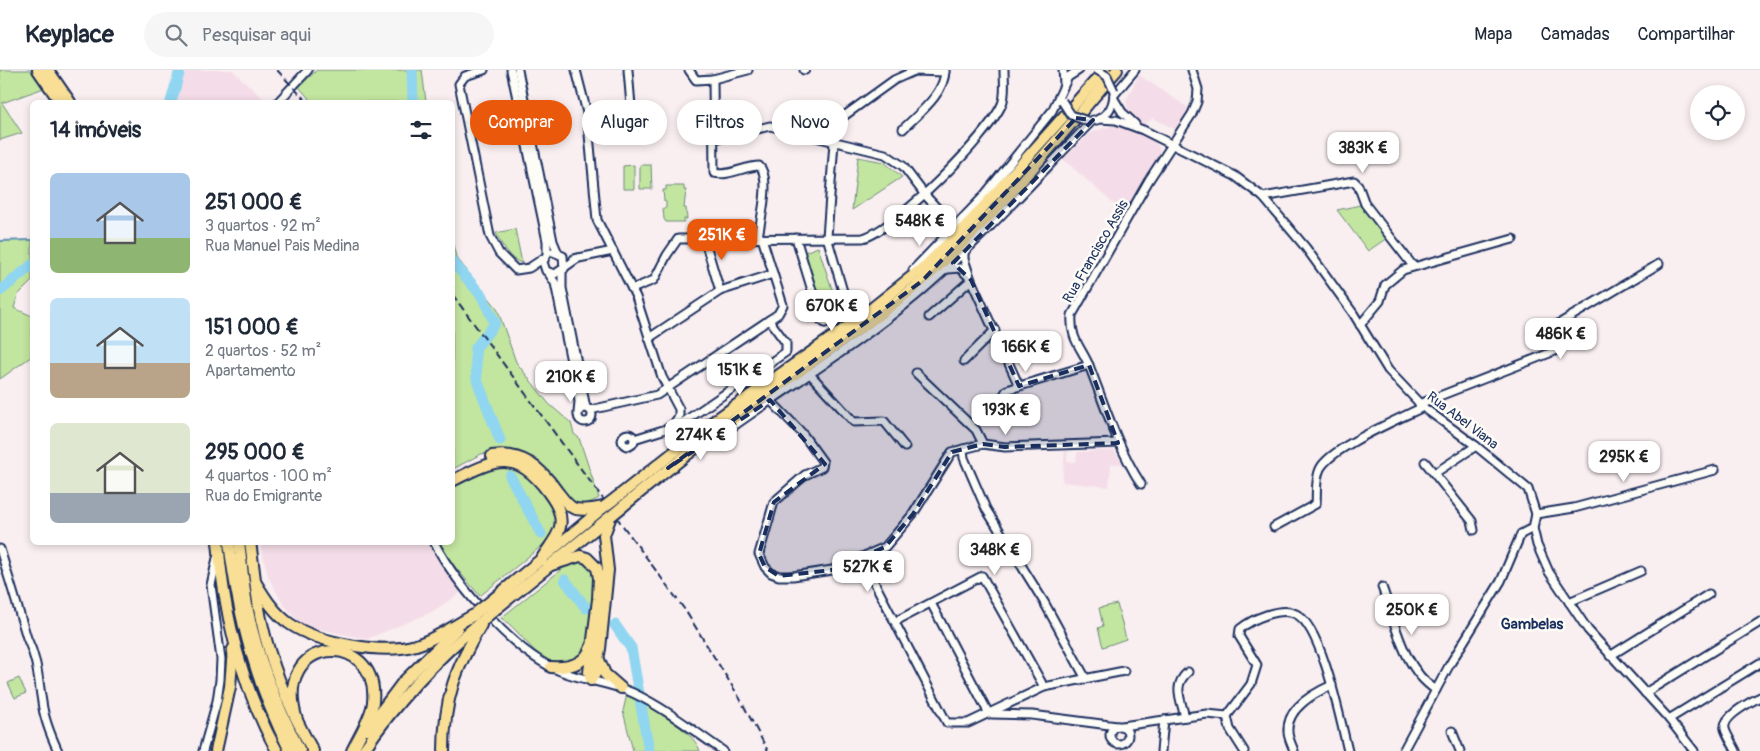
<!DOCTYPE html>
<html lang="pt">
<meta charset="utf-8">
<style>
:root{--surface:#fff;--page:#f6f6f7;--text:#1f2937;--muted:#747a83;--line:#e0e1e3;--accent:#ea580c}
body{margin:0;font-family:Pangolin,sans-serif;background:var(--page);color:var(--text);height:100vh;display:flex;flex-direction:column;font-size:19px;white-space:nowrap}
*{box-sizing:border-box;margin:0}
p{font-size:16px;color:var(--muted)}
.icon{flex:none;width:28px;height:28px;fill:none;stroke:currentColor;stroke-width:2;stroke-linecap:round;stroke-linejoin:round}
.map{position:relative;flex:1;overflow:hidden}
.drawer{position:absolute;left:30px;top:30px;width:425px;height:445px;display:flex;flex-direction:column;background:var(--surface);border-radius:8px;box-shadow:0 2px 8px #0003}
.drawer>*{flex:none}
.guide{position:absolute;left:470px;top:30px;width:475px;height:45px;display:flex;gap:10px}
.controls{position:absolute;left:1690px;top:15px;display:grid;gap:10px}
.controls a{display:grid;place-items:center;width:55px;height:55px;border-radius:50%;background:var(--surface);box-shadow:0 2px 8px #0003;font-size:25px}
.price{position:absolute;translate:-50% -42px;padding:0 11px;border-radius:10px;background:#fff;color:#222;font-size:16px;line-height:32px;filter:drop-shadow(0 1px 2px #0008)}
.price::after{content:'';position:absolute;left:50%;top:30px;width:15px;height:11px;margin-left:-8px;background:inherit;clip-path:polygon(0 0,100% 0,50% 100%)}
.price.current{background:var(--accent);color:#fff}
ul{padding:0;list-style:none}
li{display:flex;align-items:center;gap:15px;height:125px;padding:0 20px}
li span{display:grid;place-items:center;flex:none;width:140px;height:100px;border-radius:8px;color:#555}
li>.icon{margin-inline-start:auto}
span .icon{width:60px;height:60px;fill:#fffc;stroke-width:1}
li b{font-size:21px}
h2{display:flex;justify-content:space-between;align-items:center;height:60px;padding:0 20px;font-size:21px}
.chip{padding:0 18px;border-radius:22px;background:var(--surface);box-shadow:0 2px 8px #0003;font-size:18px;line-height:45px}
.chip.current{background:var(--accent);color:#fff}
header{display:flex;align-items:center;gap:30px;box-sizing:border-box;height:70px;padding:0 25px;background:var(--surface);border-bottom:1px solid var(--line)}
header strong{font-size:24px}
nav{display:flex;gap:28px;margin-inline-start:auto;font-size:18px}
.search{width:350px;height:45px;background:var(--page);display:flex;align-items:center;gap:12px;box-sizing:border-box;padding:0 18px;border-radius:28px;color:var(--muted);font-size:19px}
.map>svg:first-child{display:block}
.built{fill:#f4dde8}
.green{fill:#c2e59f;stroke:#6e8a7e}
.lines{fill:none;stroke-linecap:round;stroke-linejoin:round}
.stream{stroke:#6193b6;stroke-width:2}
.river{stroke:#90d6f1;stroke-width:11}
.minor-casing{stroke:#1b2f5e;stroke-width:11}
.primary-casing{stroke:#1b2f5e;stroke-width:14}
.minor{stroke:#fdfcf7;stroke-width:7}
.primary{stroke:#f9df96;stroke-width:10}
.rail{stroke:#1b2f5e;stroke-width:2;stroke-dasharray:8 4;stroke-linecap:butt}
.minor-bridge-casing{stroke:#1b2f5e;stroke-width:11;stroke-linecap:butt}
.primary-bridge-casing{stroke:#1b2f5e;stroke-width:14;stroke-linecap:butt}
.minor-bridge{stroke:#fdfcf7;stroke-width:7}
.primary-bridge{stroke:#f9df96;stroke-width:10}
.marked{fill:#1b2f5e;fill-opacity:0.2;stroke:#1b2f5e;stroke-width:4;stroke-dasharray:10 6;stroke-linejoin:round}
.labels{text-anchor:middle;stroke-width:5;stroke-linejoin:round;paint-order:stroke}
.street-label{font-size:14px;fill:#1b2f5e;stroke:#fdfcf7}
.neighbourhood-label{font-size:15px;font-weight:bold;fill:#1b2f5e;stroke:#fdfcf7}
</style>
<header>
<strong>Keyplace</strong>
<div class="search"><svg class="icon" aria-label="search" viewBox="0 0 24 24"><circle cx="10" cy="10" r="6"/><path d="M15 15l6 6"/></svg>Pesquisar aqui</div>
<nav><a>Mapa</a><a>Camadas</a><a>Compartilhar</a></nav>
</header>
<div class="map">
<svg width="1760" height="681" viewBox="0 0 1760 681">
<rect width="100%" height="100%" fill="#f9eef0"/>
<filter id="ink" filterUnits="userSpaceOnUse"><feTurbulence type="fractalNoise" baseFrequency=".02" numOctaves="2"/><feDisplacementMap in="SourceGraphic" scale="10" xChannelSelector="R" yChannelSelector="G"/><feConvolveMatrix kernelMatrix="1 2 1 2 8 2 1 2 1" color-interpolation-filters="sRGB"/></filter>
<g filter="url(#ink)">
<!-- built -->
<g class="built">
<path d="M184,0H232L267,32H175Z"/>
<path d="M1139,5L1190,39L1176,60L1153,48L1143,56L1129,44L1126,30Z"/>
<path d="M1118,54L1127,56L1156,72L1160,80L1159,87L1124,143L1063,89L1092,62Z"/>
<path d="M1114,380L1123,394H1111L1109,417L1062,412L1065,381H1068L1067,391L1076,392L1077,382Z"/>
<path d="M260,473H430L460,523L432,542L367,569L309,557L299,552L283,534L268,506Z"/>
</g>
<!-- green -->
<g class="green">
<path d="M0,0H31L44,18L2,33L22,63L0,70Z"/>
<path d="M317,0H422L426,32H312L299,17Z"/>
<path d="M858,87L884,92L902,107L852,140Z"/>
<path d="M634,95V119H623V96Z"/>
<path d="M640,95H651L652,119H640Z"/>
<path d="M666,116H684V120H686L684,138H686L687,149H684V152H666L664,149L663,138H666V132L664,131L663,120H666Z"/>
<path d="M1365,134L1390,166L1368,181L1337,140Z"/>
<path d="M515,159L522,193C509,190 502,175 496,163Z"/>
<path d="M32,170V211L18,225L14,238L32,246V286L0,309V171Z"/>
<path d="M452,170L456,187L497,238L516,292L549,334L571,353L574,364L579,368L599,428C591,433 585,434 575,432L501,381L481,384L453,399Z"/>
<path d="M818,177L837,234L823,238L805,182Z"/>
<path d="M497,396L510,398L531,408L554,439L557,455L550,469L480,526L450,491L440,473L452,472L453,416L486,399Z"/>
<path d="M572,491H581L592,499L594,508L589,575C584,585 578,591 566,593C538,598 522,560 501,548Z"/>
<path d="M1117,534L1126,569L1103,577L1098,558L1103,556L1099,538Z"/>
<path d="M19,608L26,623L15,628L8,613Z"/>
<path d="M627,624C647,635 693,659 700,681H633L623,641Z"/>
</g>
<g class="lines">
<!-- stream -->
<path class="stream" d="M0,171L32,170"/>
<!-- river -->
<g class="river">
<path d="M412,0L413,32"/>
<path d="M171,32L180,0"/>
<path d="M452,191L482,226L495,253L475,279L477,310L500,370"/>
<path d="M0,221L32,195"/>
<path d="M510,406L541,464"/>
<path d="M565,510L586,538"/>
<path d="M615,555L631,578L649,681"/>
</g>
<!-- minor casing -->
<g class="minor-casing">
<g id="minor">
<path d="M484,0L465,6L459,14L490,166L499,183L516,200L529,198L544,188"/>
<path d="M511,0L547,171V185"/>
<path d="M518,0L553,171L558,183"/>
<path d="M576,0L587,43L597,150L636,227L662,307L679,339V346L672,357"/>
<path d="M628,0L631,36"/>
<path d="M689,0L696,10L713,9L714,103C728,107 745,96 759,96C772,107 760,151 758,168"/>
<path d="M804,0H805"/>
<path d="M1063,0L1064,14"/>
<path d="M713,9L748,0"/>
<path d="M1114,25L1135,0"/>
<path d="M1114,29L1122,42L1135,54"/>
<path d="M278,32L308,0"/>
<path d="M844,46L894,10L914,1L945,2"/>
<path d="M1099,49L1116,50L1143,60L1235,106L1263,127L1306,178L1353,243L1388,300L1423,337L1476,376L1528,419L1536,444L1533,458L1537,475L1549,502L1588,560L1669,649L1694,681"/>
<path d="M1097,50C1110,44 1114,34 1114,21"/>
<path d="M903,59C919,43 945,24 945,0"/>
<path d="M715,69L770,56L885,84L903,96L925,125L948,150L949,159L947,165"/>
<path d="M1263,127L1354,111L1358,115L1365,134L1413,196"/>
<path d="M704,168L720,221"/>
<path d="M796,168L821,250L825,253L847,235L827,167L834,72"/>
<path d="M964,181V189L971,210L1019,316"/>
<path d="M553,182L563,186L564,199"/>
<path d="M545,188L543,192L546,201L555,204L578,188"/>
<path d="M574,189L613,181"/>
<path d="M948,199L960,198L968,206"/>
<path d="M913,200L982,128L1052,41L1068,7L1079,0"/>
<path d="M562,201V218L586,338"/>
<path d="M548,202L555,213L579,331L578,343"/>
<path d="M632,219L654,210L667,185L678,169L863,168C895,160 989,65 1002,34C1006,25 1004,10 1004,0"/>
<path d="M929,247L971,210"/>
<path d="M1360,255L1380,231L1385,215L1403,200L1513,169"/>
<path d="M649,268L720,221L773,204"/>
<path d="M964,291L995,260"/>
<path d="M809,303L854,352L884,351L905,377"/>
<path d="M916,303L976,360L983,374L1005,377L1118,373"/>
<path d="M770,330L802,363L823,392L822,397L805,405L774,432L759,484L765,497L771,503L779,506H793L832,500L885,477L913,444L952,382L983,374"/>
<path d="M1419,334L1560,279L1555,256L1659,194"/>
<circle cx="585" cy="345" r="7"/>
<path d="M1001,339L1000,331L1007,320L1089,295"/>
<path d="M590,340L657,325L778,244L783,235L762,168"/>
<circle cx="628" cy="370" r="6"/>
<path d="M717,368C783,320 855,277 918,224C980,171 1036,108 1093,50"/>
<path d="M634,369L679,355L786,282V273L769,250"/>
<path d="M963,379L964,388L986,439L1044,532L1086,609"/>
<path d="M1425,392L1472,451L1474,460"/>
<path d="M1435,403L1476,376"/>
<path d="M1141,414C1118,378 1106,339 1090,298C1082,277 1070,271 1072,245L1149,110L1192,44L1197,32L1198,19L1192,0"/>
<path d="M1536,444L1574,438L1715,400"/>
<path d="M1274,457L1316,434C1317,423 1315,409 1320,399C1330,378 1399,349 1423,337"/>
<path d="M434,472C457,516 514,583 560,601C584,611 610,612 633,623C665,638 694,661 723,681"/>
<path d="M0,479L27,568C38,591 38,608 42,632C44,649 51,666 58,681"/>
<path d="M867,486L870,504L947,653H968L1044,617L1124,601"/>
<path d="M1382,517C1395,552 1403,599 1436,620"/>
<path d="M1569,532L1641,501"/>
<path d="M931,533L989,644"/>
<path d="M896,551L982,506L1044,617"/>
<path d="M1610,586L1709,524"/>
<path d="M1645,623L1760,552"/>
<path d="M992,644L1032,645L1117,656"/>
<path d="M1185,647C1181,630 1172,615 1188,602"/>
<path d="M1669,649L1760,593"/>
<path d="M1122,656L1207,644L1227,646"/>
<circle cx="1119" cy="665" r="9"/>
<path d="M1452,661L1460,681"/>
<path d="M203,681L217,631L220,610L221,589L211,515L217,488"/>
<path d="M1161,681L1164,650"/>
<path d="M1244,681L1230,659L1227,646L1251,614L1257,595L1239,566L1240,559C1252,549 1281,536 1296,544C1322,556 1341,653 1348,681"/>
<path d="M1294,681C1292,675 1288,668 1288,662C1286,639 1314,623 1332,615"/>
<path d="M1403,681L1450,594L1501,511L1521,464L1533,458"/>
<path d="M1736,681C1733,674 1727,666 1725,659C1722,646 1751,632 1760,627"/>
</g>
</g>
<!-- primary casing -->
<g class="primary-casing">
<g id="primary">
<path d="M38,0L60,32"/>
<path d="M48,0L70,32"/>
<path d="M492,386C522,381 541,398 557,421C561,426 567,435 573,438C581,442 595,438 604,437"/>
<path d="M452,411C495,389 516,379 548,422C556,433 563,444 560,457C558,468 546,480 541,490"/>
<path d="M616,428L707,356L861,247L924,197L968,154L1105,0"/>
<path d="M622,437C680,389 739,344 800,301C840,272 884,244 922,211C994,148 1055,72 1117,0"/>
<path d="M218,472C224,545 242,617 277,681"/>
<path d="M229,472C239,550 255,611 290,681"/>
<path d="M239,472C242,495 244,519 248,541C258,591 277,636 300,681"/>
<path d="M250,472C254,498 256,524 261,549C271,596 290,640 313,681"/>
<path d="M548,496L580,486L587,488L597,498L599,508L598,529L589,602L591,610"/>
<path d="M256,513C265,528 275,544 290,554C318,573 384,585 416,575C436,569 455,555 474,545"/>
<path d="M491,531L604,437"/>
<path d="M497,538L611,446"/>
<path d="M599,590L605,604L621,618"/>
<path d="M551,597C568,598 585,595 591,577"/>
<path d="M591,610L595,604L600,579L608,500L604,465L611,446"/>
<path d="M297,650C270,564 380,559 373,632C372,646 358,668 352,681"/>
<path d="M367,660L403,612L457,559"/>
<path d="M216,681L230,617L233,579"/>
<path d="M363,681C397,630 437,588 484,549"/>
<path d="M444,681C444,628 455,600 481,555"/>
</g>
</g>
<!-- minor -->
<use href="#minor" class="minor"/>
<!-- primary -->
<use href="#primary" class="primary"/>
<!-- rail -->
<g class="rail">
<path d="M277,0L307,32"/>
<path d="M452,224L685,540L739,627L768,681"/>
</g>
<!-- minor-bridge casing -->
<g class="minor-bridge-casing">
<g id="minor-bridge">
<path d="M1097,0L1107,6L1114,21"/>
<path d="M1062,31L1071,45L1087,51"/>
</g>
</g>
<!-- primary-bridge casing -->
<g class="primary-bridge-casing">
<g id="primary-bridge">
<path d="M604,437L616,428"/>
<path d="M611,446L622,437"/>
<path d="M477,542L491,531"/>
<path d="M484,549L497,538"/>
</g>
</g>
<!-- minor-bridge -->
<use href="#minor-bridge" class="minor-bridge"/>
<!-- primary-bridge -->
<use href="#primary-bridge" class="primary-bridge"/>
</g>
</g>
<!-- marked area -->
<path class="marked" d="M1076,48L1093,50L953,193L971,210L1019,316L1089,295L1118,373L1005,377L983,374L952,382L913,444L885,477L832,500L779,506L765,497L759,484L774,432L825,394L770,330L668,398L922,211Z"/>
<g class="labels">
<!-- street labels -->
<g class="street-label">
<text transform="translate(1095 181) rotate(-60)" y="5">Rua Francisco Assis</text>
<text transform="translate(1463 350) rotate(37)" y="5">Rua Abel Viana</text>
</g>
<!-- neighbourhood labels -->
<g class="neighbourhood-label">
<text x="1532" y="559">Gambelas</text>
</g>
</g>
</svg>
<div class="controls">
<a><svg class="icon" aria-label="locate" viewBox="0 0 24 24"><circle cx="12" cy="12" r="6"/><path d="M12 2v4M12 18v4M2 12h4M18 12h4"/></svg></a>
</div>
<b class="price" style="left:1363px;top:104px">383K €</b>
<b class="price" style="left:920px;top:177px">548K €</b>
<b class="price current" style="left:722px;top:191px">251K €</b>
<b class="price" style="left:832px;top:262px">670K €</b>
<b class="price" style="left:1561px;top:290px">486K €</b>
<b class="price" style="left:1026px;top:303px">166K €</b>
<b class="price" style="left:740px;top:326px">151K €</b>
<b class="price" style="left:571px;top:333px">210K €</b>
<b class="price" style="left:1006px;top:366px">193K €</b>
<b class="price" style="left:701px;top:391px">274K €</b>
<b class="price" style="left:1624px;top:413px">295K €</b>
<b class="price" style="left:995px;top:506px">348K €</b>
<b class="price" style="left:868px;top:523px">527K €</b>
<b class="price" style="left:1412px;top:566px">250K €</b>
<div class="guide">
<a class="chip current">Comprar</a>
<a class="chip">Alugar</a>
<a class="chip">Filtros</a>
<a class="chip">Novo</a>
</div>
<section class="drawer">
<h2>14 imóveis<svg class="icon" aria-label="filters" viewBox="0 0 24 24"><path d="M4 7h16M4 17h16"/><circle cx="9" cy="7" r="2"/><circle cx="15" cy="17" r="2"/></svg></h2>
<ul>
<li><span style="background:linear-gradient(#a9c7e8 65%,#8fb573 0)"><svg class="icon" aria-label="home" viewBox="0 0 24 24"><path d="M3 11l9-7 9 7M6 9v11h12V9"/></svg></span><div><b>251 000 €</b><p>3 quartos · 92 m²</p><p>Rua Manuel Pais Medina</p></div></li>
<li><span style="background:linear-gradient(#bfe0f5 65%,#b9a48a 0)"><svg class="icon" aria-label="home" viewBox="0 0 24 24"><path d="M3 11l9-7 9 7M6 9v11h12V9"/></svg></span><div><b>151 000 €</b><p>2 quartos · 52 m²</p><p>Apartamento</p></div></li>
<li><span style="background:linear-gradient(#dfe7d0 70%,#9aa5b1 0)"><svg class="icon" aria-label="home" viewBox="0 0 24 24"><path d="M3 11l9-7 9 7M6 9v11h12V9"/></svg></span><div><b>295 000 €</b><p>4 quartos · 100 m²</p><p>Rua do Emigrante</p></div></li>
</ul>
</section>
</div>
